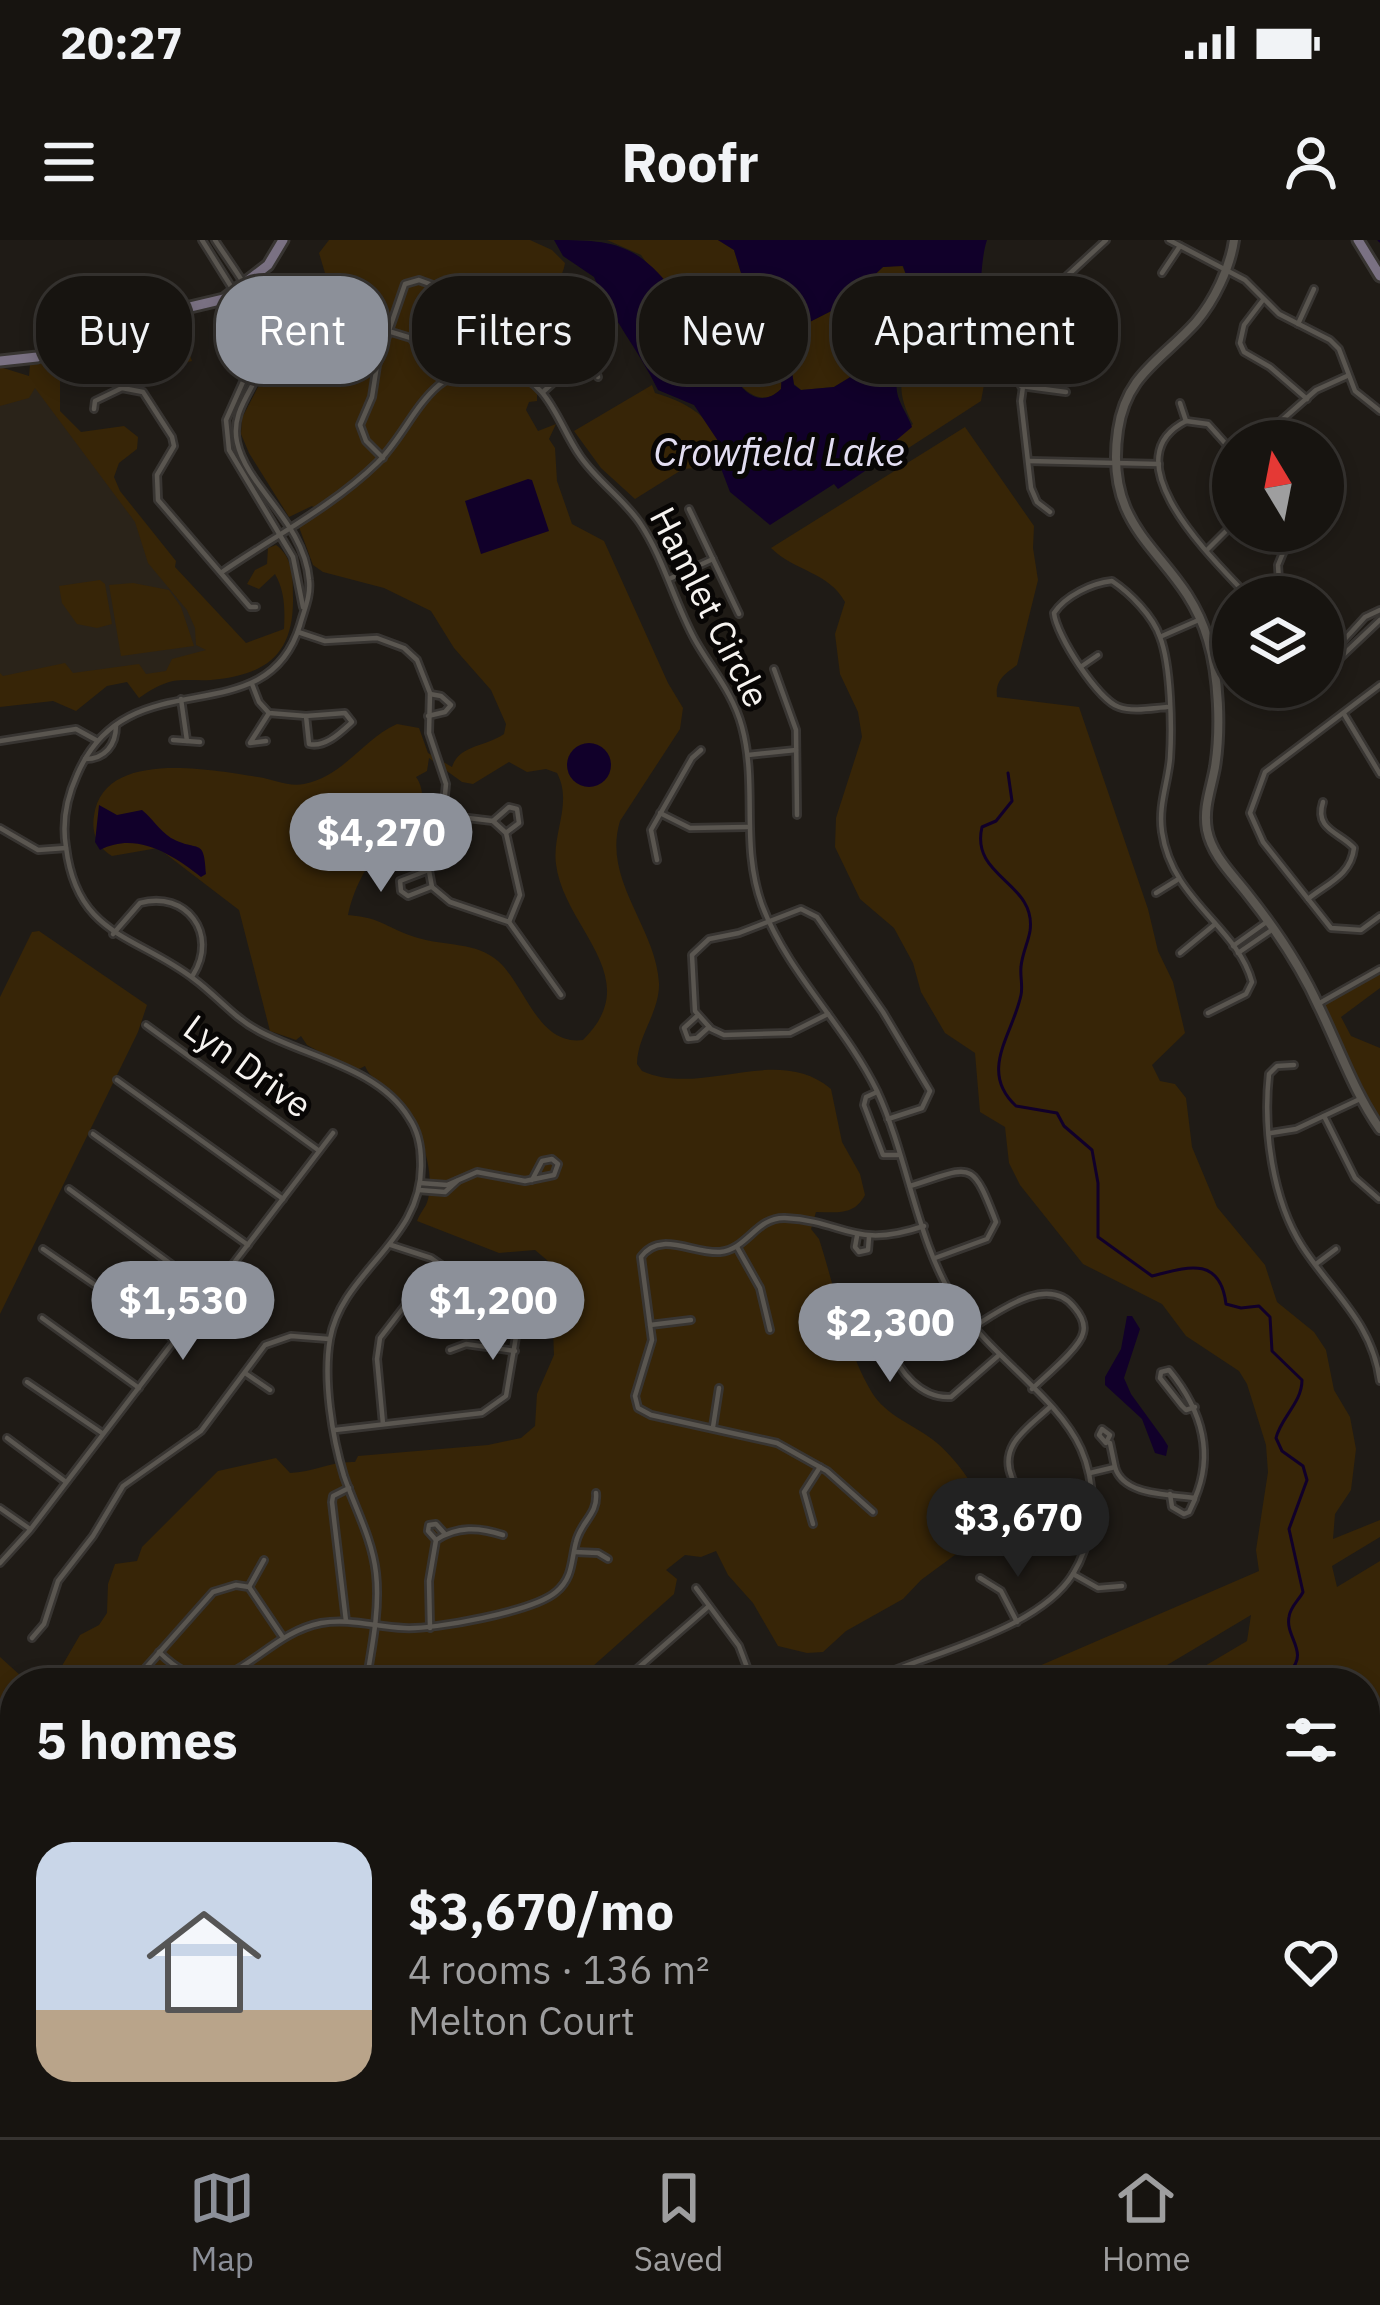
<!DOCTYPE html>
<meta charset="utf-8">
<style>
:root{--surface:#171410;--page:#24211e;--text:#f1f3f6;--muted:#9e9e9f;--line:#363330;--accent:#8c9099}
body{margin:0;font-family:"IBM Plex Sans",sans-serif;background:var(--page);color:var(--text);height:100vh;display:flex;flex-direction:column;font-size:45px;white-space:nowrap}
*{box-sizing:border-box;margin:0}
p{font-size:39px;color:var(--muted)}
.icon{flex:none;width:66px;height:66px;fill:none;stroke:currentColor;stroke-width:2;stroke-linecap:round;stroke-linejoin:round}
.map{position:relative;flex:1;overflow:hidden}
.panel{position:absolute;left:0px;top:1428px;width:1380px;height:471px;display:flex;flex-direction:column;background:var(--surface);border-radius:48px 48px 0 0;box-shadow:0 6px 18px #0003,0 0 0 3px var(--line)}
.panel>*{flex:none}
.banner{position:absolute;left:36px;top:36px;width:1308px;height:108px;display:flex;gap:24px}
.needle{width:78px;rotate:350deg}
.buttons{position:absolute;left:1212px;top:180px;display:grid;gap:24px}
.buttons a{display:grid;place-items:center;width:132px;height:132px;border-radius:50%;background:var(--surface);box-shadow:0 6px 18px #0003,0 0 0 3px var(--line);font-size:60px}
.price{position:absolute;translate:-50% -102px;padding:0 27px;border-radius:42px;background:var(--accent);color:#fff;font-size:39px;line-height:78px;filter:drop-shadow(0 3px 6px #0008)}
.price::after{content:'';position:absolute;left:50%;top:72px;width:36px;height:27px;margin-left:-18px;background:inherit;clip-path:polygon(0 0,100% 0,50% 100%)}
.price.selected{background:#222;color:#fff}
ul{padding:0;list-style:none}
li{display:flex;align-items:center;gap:36px;height:300px;padding:0 36px}
li+li{border-top:3px solid var(--line)}
li span{display:grid;place-items:center;flex:none;width:336px;height:240px;border-radius:36px;color:#555}
li>.icon{margin-inline-start:auto}
span .icon{width:144px;height:144px;fill:#fffc;stroke-width:1}
li b{font-size:51px}
h2{display:flex;justify-content:space-between;align-items:center;height:144px;padding:0 36px;font-size:51px}
.pill{padding:0 42px;border-radius:48px;background:var(--surface);box-shadow:0 6px 18px #0003,0 0 0 3px var(--line);font-size:42px;line-height:108px}
.pill.selected{background:var(--accent);color:#fff}
.status{display:flex;justify-content:space-between;align-items:center;height:84px;padding:0 60px;background:var(--surface);direction:ltr}
.status svg{height:33px;fill:currentColor}
header{display:flex;justify-content:space-between;align-items:center;height:156px;padding:0 36px;background:var(--surface);font-size:54px;font-weight:800}
.tab-bar{display:flex;justify-content:space-around;align-items:center;height:168px;border-top:3px solid var(--line);background:var(--surface);font-size:33px;color:var(--muted)}
.tab-bar a{display:grid;justify-items:center;gap:6px}
.tab-bar .selected{color:var(--accent)}
.map>svg:first-child{display:block}
.built{fill:#2a2319}
.green{fill:#372507;fill-rule:evenodd}
.water{fill:#11002a;fill-rule:evenodd}
.lines{fill:none;stroke-linecap:round;stroke-linejoin:round}
.stream{stroke:#11002a;stroke-width:3}
.minor-casing{stroke:#383532;stroke-width:10}
.tertiary-casing{stroke:#383532;stroke-width:14}
.secondary-casing{stroke:#383532;stroke-width:15}
.motorway-casing{stroke:#383532;stroke-width:20}
.minor{stroke:#5a5650;stroke-width:4.5}
.tertiary{stroke:#5a5650;stroke-width:8}
.secondary{stroke:#7a7183;stroke-width:9}
.motorway{stroke:#c3aff9;stroke-width:14}
.labels{text-anchor:middle;stroke-width:10;stroke-linejoin:round;paint-order:stroke}
.street-label{font-size:36px;fill:#f6f3f0;stroke:#080605}
.water-label{font-size:39px;font-style:italic;fill:#e3def2;stroke:#080605}
</style>
<div class="status"><b>20:27</b><svg viewBox="0 0 49 12"><path d="M0 12V9h3v3zM5 12V6h3v6zM10 12V3h3v9zM15 12V0h3v12zM26 1h20v11H26zM47 4h2v5h-2z"/></svg></div>
<header><svg class="icon" aria-label="menu" viewBox="0 0 24 24"><path d="M4 6h16M4 12h16M4 18h16"/></svg>Roofr<svg class="icon" aria-label="person" viewBox="0 0 24 24"><circle cx="12" cy="8" r="4"/><path d="M4 21q1-7 8-7t8 7"/></svg></header>
<div class="map">
<svg width="1380" height="1897" viewBox="0 0 1380 1897">
<rect width="100%" height="100%" fill="#1f1b16"/>
<!-- built -->
<path class="built" d="M0,134L29,138L245,421L0,459Z"/>
<!-- green -->
<g class="green">
<path d="M329,0H530L552,10L565,23C562,43 547,53 527,56L523,119L527,143L537,150V161L529,162L526,170L538,191L556,184L549,199L555,208L557,241L572,284L604,301L668,443L683,468L680,489L620,581C602,640 656,687 659,743C660,772 637,796 637,824L642,831C702,858 776,803 831,849L842,902L860,934L865,955C854,976 837,972 816,972L811,989L819,999C835,1047 845,1107 871,1151C886,1177 916,1185 937,1203C960,1223 980,1253 989,1281L986,1292L921,1340L903,1359L846,1391L823,1412L807,1413L778,1406L753,1363L728,1335L716,1311L701,1317L685,1315L666,1330L677,1339L674,1354L574,1443H52L80,1395L99,1385L107,1373L108,1344L115,1324L137,1321L142,1307L218,1231L276,1218L290,1233C313,1232 332,1221 355,1222L358,1216L488,1205L521,1198L535,1186L537,1154L554,1115L552,1065L560,1052L551,1044L548,1021L535,1010L499,1013L417,981C419,975 423,970 426,965C439,937 418,875 392,851C382,842 370,839 365,826L355,831L307,805L301,796L296,800L270,791L239,670L158,608L112,616C98,608 91,593 94,576C103,508 212,530 258,537C273,539 288,547 304,544C344,536 363,499 397,484L419,488L428,513L452,527C459,505 485,507 504,494L506,484L491,450L454,408L431,371L384,348L323,332L313,325L299,287L319,271L312,266L289,277L249,213L241,194L242,178L270,124L272,109L303,74L304,59L315,63L321,58L325,33L319,13ZM429,518L462,542L473,544L509,522L527,532L546,529L557,533C573,563 552,593 556,624C564,689 647,737 583,800C538,806 525,745 498,721C477,702 444,706 418,698C387,689 384,678 348,675C353,651 366,623 385,606C392,600 404,598 411,592C425,580 426,550 416,537L427,531Z"/>
<path d="M607,0H718L734,10L756,82L776,101L782,132L781,149C760,171 739,146 727,128V117L710,106L687,81L641,15Z"/>
<path d="M902,25L908,40L904,57L857,133L834,147L801,150L794,144L787,102L790,92L841,66L883,27Z"/>
<path d="M175,74L192,121L175,125C140,103 95,125 60,138V171L81,192L124,186L138,197L137,209L119,223L114,237L120,251L176,321L175,327L246,403L284,389C285,370 285,351 275,334L259,349L247,344L255,330L267,324L268,308L276,305C293,317 293,338 293,357C294,415 266,435 211,440C199,441 185,439 173,441C160,444 149,451 139,458L127,442L107,446L76,471L53,461L0,467V433L3,436L65,423L73,433L139,424L146,434L166,431L172,419L206,410L196,405L195,388L187,370L148,323L135,282L35,148L29,158L0,166V127L29,136L30,125L42,118L133,80Z"/>
<path d="M972,79L991,107L981,161L893,218L886,209L913,184C880,123 924,107 972,79Z"/>
<path d="M652,145L655,153C690,163 725,183 720,226L683,229L635,259L601,228L574,191Z"/>
<path d="M965,187L1034,286L1033,308L1038,340L1017,425C1005,434 995,440 997,457L1079,467L1148,669L1158,711L1173,742L1185,793L1152,825L1160,841L1175,844L1186,858L1192,907L1217,967L1265,1025L1277,1062L1314,1092L1326,1110L1334,1150L1350,1177L1356,1209L1351,1250L1335,1274L1333,1299L1380,1280V1297L1332,1326L1337,1347L1380,1321V1897H182L166,1884H1365V1443H1176L1247,1401L1251,1375L1137,1443H1000L1259,1331L1256,1310L1268,1232L1266,1205L1247,1144L1239,1131L1186,1096L1162,1064L1083,1024L1020,945L1009,923L1005,887L980,872L975,813L945,793L921,752L913,723L894,688L860,659L835,607L836,578L862,497L858,472L840,434L835,394L845,362C829,332 794,331 771,308Z"/>
<path d="M100,340L105,344L112,384L97,388L77,384L62,363L59,346Z"/>
<path d="M133,343L169,350L181,367L194,406L121,416L109,345Z"/>
<path d="M39,691L147,765L138,792L0,1074V757L32,692Z"/>
<path d="M1380,733V748L1341,777L1351,796L1380,808V881L1321,763Z"/>
<path d="M0,1417L22,1437L23,1443H15V1764L0,1753Z"/>
</g>
<!-- water -->
<g class="water">
<path d="M554,0C609,0 635,2 671,48C691,74 691,96 726,111C729,136 753,176 781,149L782,132L776,101L756,82L734,10L718,0H987C979,23 983,65 971,85C954,114 890,96 897,152C899,164 908,175 912,187L886,209L889,215L838,249L834,244L770,285L730,252L722,231L720,204L694,165L658,150C640,112 609,74 594,37L563,16ZM903,26L908,40L904,57L857,133L834,147L801,150L794,145L787,102L790,92L841,66L883,27Z"/>
<path d="M528,239L532,240L549,291L481,314L465,261Z"/>
<circle cx="589" cy="525" r="22"/>
<path d="M99,565L117,575L142,570C152,578 160,591 171,598C199,613 204,596 206,634L201,637C172,614 136,591 100,610L95,602Z"/>
<path d="M1127,1076H1132L1140,1089L1124,1138L1131,1154L1163,1198L1168,1206L1166,1216L1155,1213L1142,1179L1105,1145V1137L1121,1109Z"/>
</g>
<g class="lines">
<!-- stream -->
<g class="stream">
<path d="M1379,0L1380,1"/>
<path d="M1008,533L1012,561L996,581L982,587C970,638 1037,642 1030,691C1028,703 1022,714 1021,727C1020,736 1023,746 1021,755C1013,794 978,831 1016,866L1057,873L1064,886L1092,910L1098,943V997L1152,1036C1184,1028 1220,1014 1226,1064L1241,1068L1259,1066L1270,1077L1272,1111L1302,1140C1302,1163 1281,1177 1276,1198L1282,1211L1303,1226L1307,1240L1289,1289L1303,1352C1299,1360 1290,1367 1289,1377C1285,1397 1310,1413 1289,1432C1284,1436 1278,1439 1273,1443"/>
<path d="M0,1530L15,1543"/>
<path d="M0,1595L15,1575"/>
<path d="M0,1622L15,1631"/>
</g>
<!-- minor casing -->
<g class="minor-casing">
<g id="minor">
<path d="M202,0L250,77L256,97L255,115L226,180L229,210L293,317L303,367"/>
<path d="M215,0C234,30 268,70 266,107C264,142 229,165 237,202C247,248 304,282 309,340C311,356 304,370 300,385C265,499 128,415 77,535C67,557 62,583 66,607C77,697 137,695 194,739C217,756 234,778 259,791C307,817 379,828 409,878C418,891 421,907 421,922C424,1001 342,1030 330,1099C323,1139 332,1197 344,1236C355,1268 372,1298 376,1333C380,1369 372,1407 366,1443"/>
<path d="M1169,0L1245,40L1279,74L1330,100L1339,109L1355,151L1380,171"/>
<path d="M1162,33L1180,6"/>
<path d="M1263,60L1244,85L1240,103L1244,112L1270,127L1307,159"/>
<path d="M1054,63L1072,70L1101,91"/>
<path d="M1298,84L1314,49"/>
<path d="M388,91L411,98L417,105"/>
<path d="M568,96L586,113L598,137"/>
<path d="M1021,146L1066,152"/>
<path d="M544,151L586,113"/>
<path d="M1180,163L1186,181"/>
<path d="M94,169L95,161L122,148L143,152L172,197L174,206L157,235L158,260L250,367H256"/>
<path d="M1258,201L1316,150L1347,136"/>
<path d="M1233,212L1208,184L1186,181C1110,219 1211,317 1244,352L1268,356L1279,353"/>
<path d="M383,218L366,201L360,185L372,157L377,125L405,44L419,40C439,47 464,57 479,73"/>
<path d="M1029,221L1159,224"/>
<path d="M1220,226L1233,217"/>
<path d="M689,269L739,374"/>
<path d="M1050,272L1037,262L1031,248L1021,161L1026,125L1067,36L1106,0"/>
<path d="M1208,309L1233,284"/>
<path d="M222,332C273,297 333,266 377,223C401,200 414,166 439,145C456,131 483,125 505,130C550,140 557,183 580,216C597,241 623,258 640,283C664,319 674,362 695,400C712,430 733,453 742,487C758,546 740,605 762,665C788,734 845,785 877,851C909,920 916,1002 958,1066C991,1116 1058,1158 1081,1209C1098,1247 1095,1298 1073,1334C1037,1392 926,1413 864,1443"/>
<path d="M669,339L713,319"/>
<path d="M1280,357L1278,325L1292,291"/>
<path d="M298,392L325,401L377,398L404,408L417,420L430,453L429,493L446,544L443,575L427,620L432,647L450,662L509,682L561,755"/>
<path d="M1162,396L1201,379"/>
<path d="M1323,423L1365,377L1380,370"/>
<path d="M1082,426L1098,415"/>
<path d="M774,429L796,490L797,575"/>
<path d="M1323,434L1380,380"/>
<path d="M252,444L259,462L269,473L306,476"/>
<path d="M1380,445L1265,532L1250,573L1263,602L1331,688L1361,690L1380,676"/>
<path d="M181,459L187,501"/>
<path d="M1167,467C1153,468 1133,472 1119,467C1098,460 1056,395 1054,373C1065,356 1092,343 1112,341C1130,353 1153,376 1160,397C1171,425 1172,488 1170,518C1168,543 1158,565 1162,592C1172,661 1237,686 1252,742L1246,754L1208,773"/>
<path d="M345,473L352,482C341,492 325,508 309,504L306,476Z"/>
<path d="M1344,474L1380,534"/>
<path d="M428,476L445,472L451,465L441,456L430,454"/>
<path d="M173,500L200,502"/>
<path d="M0,501L76,489L96,500"/>
<path d="M266,501L250,503L269,473"/>
<path d="M748,515L796,510"/>
<path d="M85,519C105,519 116,505 116,485"/>
<path d="M660,573L690,588L747,587"/>
<path d="M443,575L493,581L506,593L520,655L509,682"/>
<path d="M493,581L509,567L517,569L519,583L507,592"/>
<path d="M0,588L38,610L66,608"/>
<path d="M657,620L651,590L692,518L701,510"/>
<path d="M426,631L400,641L401,651L408,656L431,647"/>
<path d="M1156,653L1177,640"/>
<path d="M1308,659C1328,643 1351,635 1354,608C1340,592 1314,590 1323,562"/>
<path d="M113,694L140,663C186,650 219,694 193,735"/>
<path d="M1233,706L1268,681"/>
<path d="M1180,713L1214,685"/>
<path d="M1238,713L1273,689"/>
<path d="M1318,764L1380,729"/>
<path d="M828,774L790,793L724,795L711,789L695,771L692,715L709,699L739,693L801,669L817,677L883,772L930,851L922,868L888,879"/>
<path d="M696,777L684,788L688,799L697,798L709,787"/>
<path d="M146,785L318,910"/>
<path d="M1294,825L1277,826L1269,834C1263,888 1272,959 1302,1006C1333,1054 1372,1082 1380,1141"/>
<path d="M117,840L283,959"/>
<path d="M877,852L866,857L864,865L883,915H898"/>
<path d="M1324,876L1355,938L1379,959"/>
<path d="M1271,893L1296,889L1360,859"/>
<path d="M93,894L248,1005"/>
<path d="M420,943L447,945L477,932L525,941L554,935L558,924L552,919L542,921L532,940"/>
<path d="M910,946C972,927 971,917 996,982L987,999L935,1018"/>
<path d="M69,949L209,1052"/>
<path d="M419,950L445,952L457,941"/>
<path d="M857,996L855,1007L859,1012L868,1010L869,997"/>
<path d="M737,1007L760,1048L770,1090"/>
<path d="M43,1009L175,1100"/>
<path d="M1316,1024L1336,1009"/>
<path d="M947,1050C924,1065 893,1075 889,1105C899,1132 921,1159 951,1157L998,1116"/>
<path d="M42,1078L139,1148"/>
<path d="M650,1085L691,1080"/>
<path d="M972,1088C999,1071 1048,1034 1074,1067C1080,1074 1086,1083 1083,1093C1080,1108 1044,1137 1032,1149"/>
<path d="M450,1110L466,1104L515,1111"/>
<path d="M245,1133L270,1150"/>
<path d="M27,1142L102,1193"/>
<path d="M1050,1167C1028,1188 998,1205 1012,1238C1017,1249 1020,1255 1030,1261L1091,1263"/>
<path d="M383,1184L377,1119L380,1098L437,1024"/>
<path d="M713,1187L719,1148"/>
<path d="M1102,1189L1110,1195L1106,1203L1099,1195Z"/>
<path d="M335,1190L482,1173L506,1156L520,1073L519,1058L511,1048L491,1037L450,1031L431,1018L391,1005"/>
<path d="M7,1198L66,1242"/>
<path d="M1110,1203L1115,1227"/>
<path d="M1090,1233L1115,1227C1123,1256 1169,1254 1195,1258C1215,1211 1200,1168 1169,1130L1161,1132L1160,1138L1182,1166L1186,1170L1195,1167"/>
<path d="M1170,1254L1172,1267L1184,1274L1189,1272L1195,1259"/>
<path d="M0,1268L30,1289"/>
<path d="M873,1272L827,1231L777,1203L651,1175L638,1168L635,1156L652,1100L641,1017C660,990 693,1014 720,1012C748,1009 756,977 785,978C846,981 853,1010 924,986"/>
<path d="M813,1284L804,1252L820,1227"/>
<path d="M436,1300L428,1291L429,1285L436,1284L445,1294"/>
<path d="M575,1312L598,1313L608,1319"/>
<path d="M0,1323L30,1290L333,893"/>
<path d="M1073,1334L1098,1348L1122,1346"/>
<path d="M980,1338L1001,1351L1017,1382"/>
<path d="M249,1347L264,1320"/>
<path d="M696,1348L739,1406L753,1443"/>
<path d="M346,1381L332,1262L333,1256L349,1248"/>
<path d="M430,1388L429,1341L436,1300C457,1286 479,1287 503,1295"/>
<path d="M32,1398L44,1384L58,1341L93,1296L123,1246L201,1191L265,1105L291,1096L329,1099"/>
<path d="M159,1412C227,1479 254,1396 321,1383C350,1378 376,1387 404,1388C434,1390 534,1371 556,1352C573,1338 571,1321 576,1302C581,1281 598,1275 596,1253"/>
<path d="M134,1441L213,1352L236,1345L249,1347L282,1396"/>
<path d="M621,1443L709,1366"/>
<path d="M0,1744L15,1756"/>
<path d="M181,1884L197,1897"/>
</g>
</g>
<!-- tertiary casing -->
<g class="tertiary-casing">
<path id="tertiary" d="M1234,0C1230,28 1214,61 1196,82C1162,120 1126,134 1118,190C1102,301 1182,311 1208,400C1219,437 1221,489 1215,527C1211,549 1203,568 1207,590C1212,615 1231,633 1246,652C1274,687 1300,725 1319,767C1339,808 1354,852 1380,889"/>
</g>
<!-- secondary casing -->
<g class="secondary-casing">
<g id="secondary">
<path d="M1358,0L1380,36"/>
<path d="M0,121L37,117L118,84L224,59L268,25L283,0"/>
</g>
</g>
<!-- motorway casing -->
<g class="motorway-casing">
<g id="motorway">
<path d="M0,1766L15,1778"/>
<path d="M0,1792L15,1804"/>
<path d="M117,1884L133,1897"/>
<path d="M149,1884L166,1897"/>
</g>
</g>
<!-- minor -->
<use href="#minor" class="minor"/>
<!-- tertiary -->
<use href="#tertiary" class="tertiary"/>
<!-- secondary -->
<use href="#secondary" class="secondary"/>
<!-- motorway -->
<use href="#motorway" class="motorway"/>
</g>
<g class="labels">
<!-- street labels -->
<g class="street-label">
<text transform="translate(710 367) rotate(63)" y="13">Hamlet Circle</text>
<text transform="translate(248 826) rotate(36)" y="13">Lyn Drive</text>
</g>
<!-- water labels -->
<g class="water-label">
<text x="779" y="226">Crowfield Lake</text>
</g>
</g>
</svg>
<div class="buttons">
<a><svg class="needle" viewBox="-14 -14 28 28"><path d="M0-13l5 13h-10z" fill="#e53935"/><path d="M0 13l5-13h-10z" fill="#9e9e9f"/></svg></a>
<a><svg class="icon" aria-label="layers" viewBox="0 0 24 24"><path d="M12 4l9 5-9 5-9-5zM3 14l9 5 9-5"/></svg></a>
</div>
<b class="price" style="left:381px;top:655px">$4,270</b>
<b class="price" style="left:183px;top:1123px">$1,530</b>
<b class="price" style="left:493px;top:1123px">$1,200</b>
<b class="price" style="left:890px;top:1145px">$2,300</b>
<b class="price selected" style="left:1018px;top:1340px">$3,670</b>
<div class="banner">
<a class="pill">Buy</a>
<a class="pill selected">Rent</a>
<a class="pill">Filters</a>
<a class="pill">New</a>
<a class="pill">Apartment</a>
</div>
<section class="panel">
<h2>5 homes<svg class="icon" aria-label="filters" viewBox="0 0 24 24"><path d="M4 7h16M4 17h16"/><circle cx="9" cy="7" r="2"/><circle cx="15" cy="17" r="2"/></svg></h2>
<ul>
<li><span style="background:linear-gradient(#c9d6e8 70%,#b9a48a 0)"><svg class="icon" aria-label="home" viewBox="0 0 24 24"><path d="M3 11l9-7 9 7M6 9v11h12V9"/></svg></span><div><b>$3,670/mo</b><p>4 rooms · 136 m²</p><p>Melton Court</p></div><svg class="icon" aria-label="heart" viewBox="0 0 24 24"><path d="M12 20l-8-8c-3-5 5-10 8-4 3-6 11-1 8 4z"/></svg></li>
</ul>
</section>
</div>
<nav class="tab-bar">
<a class="selected"><svg class="icon" aria-label="map" viewBox="0 0 24 24"><path d="M3 6l6-2 6 2 6-2v14l-6 2-6-2-6 2zM9 4v14M15 6v14"/></svg>Map</a>
<a><svg class="icon" aria-label="saved" viewBox="0 0 24 24"><path d="M7 4h10v16l-5-4-5 4z"/></svg>Saved</a>
<a><svg class="icon" aria-label="home" viewBox="0 0 24 24"><path d="M3 11l9-7 9 7M6 9v11h12V9"/></svg>Home</a>
</nav>
